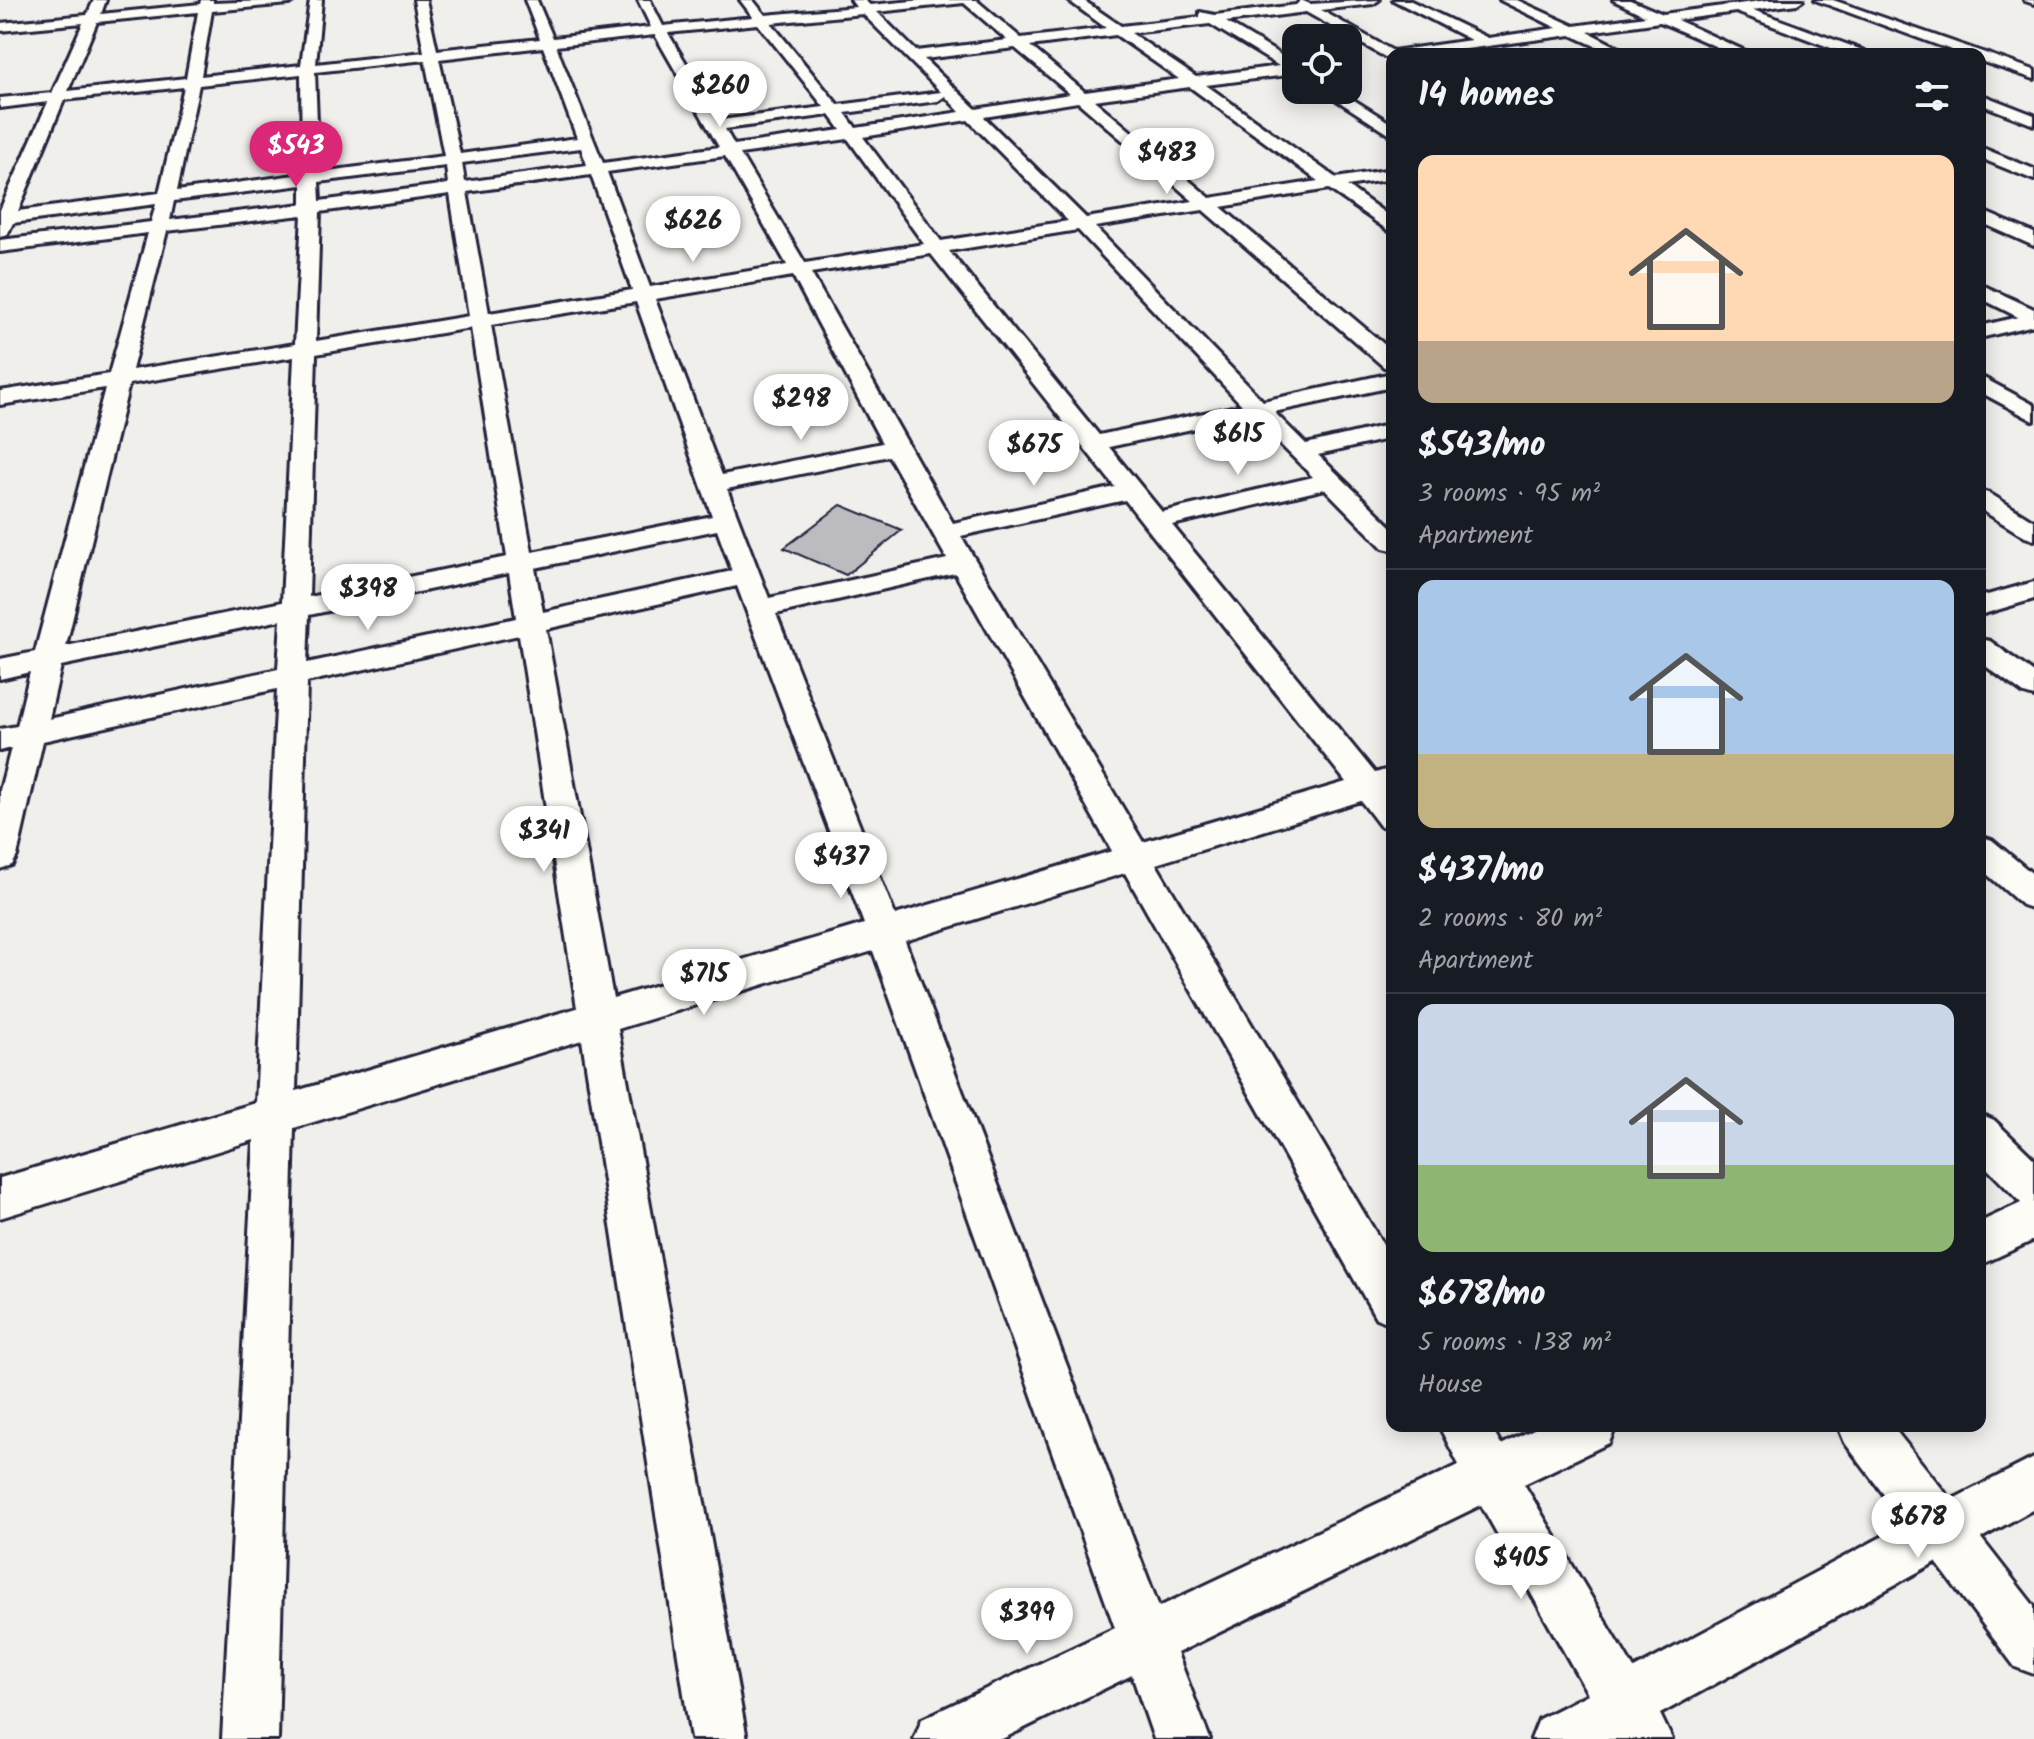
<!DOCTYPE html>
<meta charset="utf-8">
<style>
:root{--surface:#171b24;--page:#242831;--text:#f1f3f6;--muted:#9ea1a6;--line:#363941;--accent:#db2777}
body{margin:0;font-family:Kalam,sans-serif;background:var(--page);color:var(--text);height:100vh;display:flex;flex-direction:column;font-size:30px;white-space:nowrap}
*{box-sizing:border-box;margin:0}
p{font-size:26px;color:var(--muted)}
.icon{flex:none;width:44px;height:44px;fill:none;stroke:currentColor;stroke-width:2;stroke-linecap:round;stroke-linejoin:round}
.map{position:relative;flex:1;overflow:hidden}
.panel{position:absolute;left:1386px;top:48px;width:600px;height:1384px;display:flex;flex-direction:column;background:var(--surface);border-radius:16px;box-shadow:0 4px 20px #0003}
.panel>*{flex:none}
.fabs{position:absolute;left:1282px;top:24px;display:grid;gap:16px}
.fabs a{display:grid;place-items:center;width:80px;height:80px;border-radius:16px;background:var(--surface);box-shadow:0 4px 20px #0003;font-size:40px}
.price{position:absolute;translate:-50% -68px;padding:0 18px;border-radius:28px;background:#fff;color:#222;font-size:26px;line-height:52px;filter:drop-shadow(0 2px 4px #0008)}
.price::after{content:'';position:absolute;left:50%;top:48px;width:24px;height:18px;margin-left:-12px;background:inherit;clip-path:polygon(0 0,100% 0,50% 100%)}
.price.selected{background:var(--accent);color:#fff}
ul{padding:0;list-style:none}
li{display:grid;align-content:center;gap:16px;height:424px;padding:0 32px}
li+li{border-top:2px solid var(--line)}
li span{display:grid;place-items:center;height:248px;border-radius:16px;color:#555}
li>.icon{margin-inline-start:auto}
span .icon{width:144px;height:144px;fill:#fffc;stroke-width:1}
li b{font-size:34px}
h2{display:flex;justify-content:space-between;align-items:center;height:96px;padding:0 32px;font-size:34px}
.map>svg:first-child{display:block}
.building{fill:#bcbcc0;stroke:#22223b;stroke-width:2}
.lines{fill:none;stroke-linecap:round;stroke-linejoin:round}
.service-casing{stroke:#22223b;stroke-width:6}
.minor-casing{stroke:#22223b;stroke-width:6}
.service{fill:#fdfcf7;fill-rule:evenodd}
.minor{fill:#fdfcf7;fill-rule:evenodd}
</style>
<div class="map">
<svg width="2034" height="1739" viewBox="0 0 2034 1739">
<rect width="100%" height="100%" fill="#f0efec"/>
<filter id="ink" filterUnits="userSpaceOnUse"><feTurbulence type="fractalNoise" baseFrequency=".0125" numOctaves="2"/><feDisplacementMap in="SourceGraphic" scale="16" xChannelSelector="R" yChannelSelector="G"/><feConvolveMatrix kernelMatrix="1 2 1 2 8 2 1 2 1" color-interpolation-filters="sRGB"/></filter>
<g filter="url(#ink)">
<!-- building -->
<path class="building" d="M841,505L902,530L846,575L784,548Z"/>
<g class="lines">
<!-- service casing -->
<g class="service-casing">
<path id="service" d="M2024,0H2034V4L2025,1Z"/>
</g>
<!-- minor casing -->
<g class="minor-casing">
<g id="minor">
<path d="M94,0H106L101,14L200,4L201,0H213V3L295,0L289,4L212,11L201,76L301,65L310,0H322L316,64L424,52L414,0H426L437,50L540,39L525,0H537L553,38L651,27L638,0H650L663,26L753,17L740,0H753L765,15L856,7L851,0H864L870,5L923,0H976L1021,38L1106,28L1068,0H1083L1121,26L1200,17V12L1215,15L1296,5L1301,0L1310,4L1379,0L1373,4L1321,10L1393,51L1471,40L1393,0H1409L1488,38L1557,28L1500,0H1517L1574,26L1646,16L1613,0H1630L1663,14L1768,0H1803L1797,4L1753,10L1865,51L1867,54H1847L1736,12L1677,20L1752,54H1733L1660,22L1588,32L1631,54H1613L1571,35L1429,54H1392V61L1306,12L1226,22L1296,64V74L1206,85L1336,178L1392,169V179L1347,186L1392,218V233L1329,189L1221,207L1392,351V368L1384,367L1203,210L1095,227L1263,401L1392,373V387L1274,412L1306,444L1392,424V438L1318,455L1392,527V550L1383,548L1325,489L1172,525L1375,773L1392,768V829L1380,826L1361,801L1156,864L1392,1260V1324L1376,1318L1125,873L905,941L1159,1607L1459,1465L1439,1426H1490L1501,1445L1540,1426H1616L1609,1443L1524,1484L1634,1669L1906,1524L1845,1443L1838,1426H1892L1951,1500L2034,1458V1509L1981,1538L2034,1606V1674L2015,1667L1936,1562L1660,1714L1672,1739H1531L1539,1719L1588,1694L1481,1505L1177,1653L1210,1739H1154L1132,1675L1002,1739H914L922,1719L1115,1628L873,951L618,1029L747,1739H691L582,1040L294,1128L278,1739H222L254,1140L0,1218V1178L256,1103L277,689L43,741L17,856L12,865L0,869V790L11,748L0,751V729L17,726L30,672L0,679V659L35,652L105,388L0,405V391L109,374L148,233L0,252V240L151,222L156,204L13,223L7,235L0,237V210L48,102L0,108V98L52,93L83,23L0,31V23L87,15ZM964,3L1007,40L916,51L877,12ZM198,12L186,78L68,91L97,22ZM863,14L941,92L838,105L771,23ZM758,24L824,107L720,120L668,33ZM1210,24L1279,66L1196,77L1131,33ZM655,35L719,147L603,163L556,46ZM1116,35L1179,79L1085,92L1030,46ZM543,47L577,138L460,154L439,59ZM1015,48L1070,94L976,109L924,59ZM425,60L444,156L319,172L315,72ZM301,74L302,174L177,191L199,85ZM184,87L159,193L18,211L64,100ZM1190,87L1318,181L1210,198L1094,100ZM945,96L960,112L856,128L845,113L938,101ZM1078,102L1193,201L1086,218L984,117ZM830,115L841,130L734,145L725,129ZM968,120L1068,221L941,241L863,137ZM848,139L924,244L805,263L740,154ZM581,148L587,165L465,182L462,163ZM725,156L787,265L650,287L607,172ZM446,166L448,184L320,201L319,182ZM591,175L632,290L489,313L467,192ZM302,185V204L170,220L174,201ZM450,194L469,316L316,341L320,212ZM302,215L295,344L132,370L167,231ZM1078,230L1242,405L1099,435L949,251ZM931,254L1115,487L953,523L811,273ZM793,276L882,443L722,475L655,299ZM636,302L712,516L532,552L491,325ZM471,328L507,557L309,597L316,354ZM294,357L282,602L66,646L129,384ZM1252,416L1313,477L1162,512L1109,447ZM889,456L947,559L769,598L727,489ZM1125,500L1346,782L1143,842L961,536ZM717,530L732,571L543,612L535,568ZM509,573L516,618L307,663L309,615ZM955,573L1112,851L895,915L776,614ZM737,586L864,924L613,998L546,629ZM281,620L278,669L49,719L61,666ZM519,635L577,1008L296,1091L307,682Z"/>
<path d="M1815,0H1833L2034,70V79L1980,61V54H1962Z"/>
<path d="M1321,90H1338L1392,124V136Z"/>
<path d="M1980,94L2034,115V125L1980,104Z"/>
<path d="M1980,147L2034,169V180L1980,158Z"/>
<path d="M1980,210L2034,233V246L1980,222Z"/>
<path d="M1980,284L2034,309V325L1980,338V326L2018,317L1980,298Z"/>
<path d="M1980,376L2034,405V421L1980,392Z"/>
<path d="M1980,491L1989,493L2034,521V540L2025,537L1980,509Z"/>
<path d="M2034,582V599L1980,615V597Z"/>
<path d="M1980,639L1990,641L2034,673V697L2024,694L1980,662Z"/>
<path d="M1980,836L1992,840L2034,875V909L2022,905L1980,868Z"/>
<path d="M1980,1114L1994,1120L2034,1159V1240L1980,1265V1222L2021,1203L1980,1161Z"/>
</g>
</g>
<!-- service -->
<use href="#service" class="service"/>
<!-- minor -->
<use href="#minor" class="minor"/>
</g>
</g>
</svg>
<div class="fabs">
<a><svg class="icon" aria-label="locate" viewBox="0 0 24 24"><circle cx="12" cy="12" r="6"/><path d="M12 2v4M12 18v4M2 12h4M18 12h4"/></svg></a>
</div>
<b class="price" style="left:720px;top:129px">$260</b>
<b class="price selected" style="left:296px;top:189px">$543</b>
<b class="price" style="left:1167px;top:196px">$483</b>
<b class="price" style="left:693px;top:264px">$626</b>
<b class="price" style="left:801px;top:442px">$298</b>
<b class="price" style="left:1238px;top:477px">$615</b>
<b class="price" style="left:1034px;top:488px">$675</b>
<b class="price" style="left:368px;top:632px">$398</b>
<b class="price" style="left:544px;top:874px">$341</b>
<b class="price" style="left:841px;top:900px">$437</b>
<b class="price" style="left:704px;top:1017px">$715</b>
<b class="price" style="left:1918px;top:1560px">$678</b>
<b class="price" style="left:1521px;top:1601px">$405</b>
<b class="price" style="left:1027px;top:1656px">$399</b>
<section class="panel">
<h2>14 homes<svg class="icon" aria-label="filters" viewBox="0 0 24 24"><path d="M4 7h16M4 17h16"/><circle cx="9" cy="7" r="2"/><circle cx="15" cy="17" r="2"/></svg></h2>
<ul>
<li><span style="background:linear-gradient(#ffd9b3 75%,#b9a48a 0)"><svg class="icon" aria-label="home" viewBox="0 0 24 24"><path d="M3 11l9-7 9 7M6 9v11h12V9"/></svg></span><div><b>$543/mo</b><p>3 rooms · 95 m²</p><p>Apartment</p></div></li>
<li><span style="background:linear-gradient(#a9c7e8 70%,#c2b280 0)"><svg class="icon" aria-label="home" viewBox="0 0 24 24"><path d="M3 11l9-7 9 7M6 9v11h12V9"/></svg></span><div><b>$437/mo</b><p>2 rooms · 80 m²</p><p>Apartment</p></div></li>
<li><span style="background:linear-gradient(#c9d6e8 65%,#8fb573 0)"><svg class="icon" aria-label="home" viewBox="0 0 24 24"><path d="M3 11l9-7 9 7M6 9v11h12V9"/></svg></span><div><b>$678/mo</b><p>5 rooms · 138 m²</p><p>House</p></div></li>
</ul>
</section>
</div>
